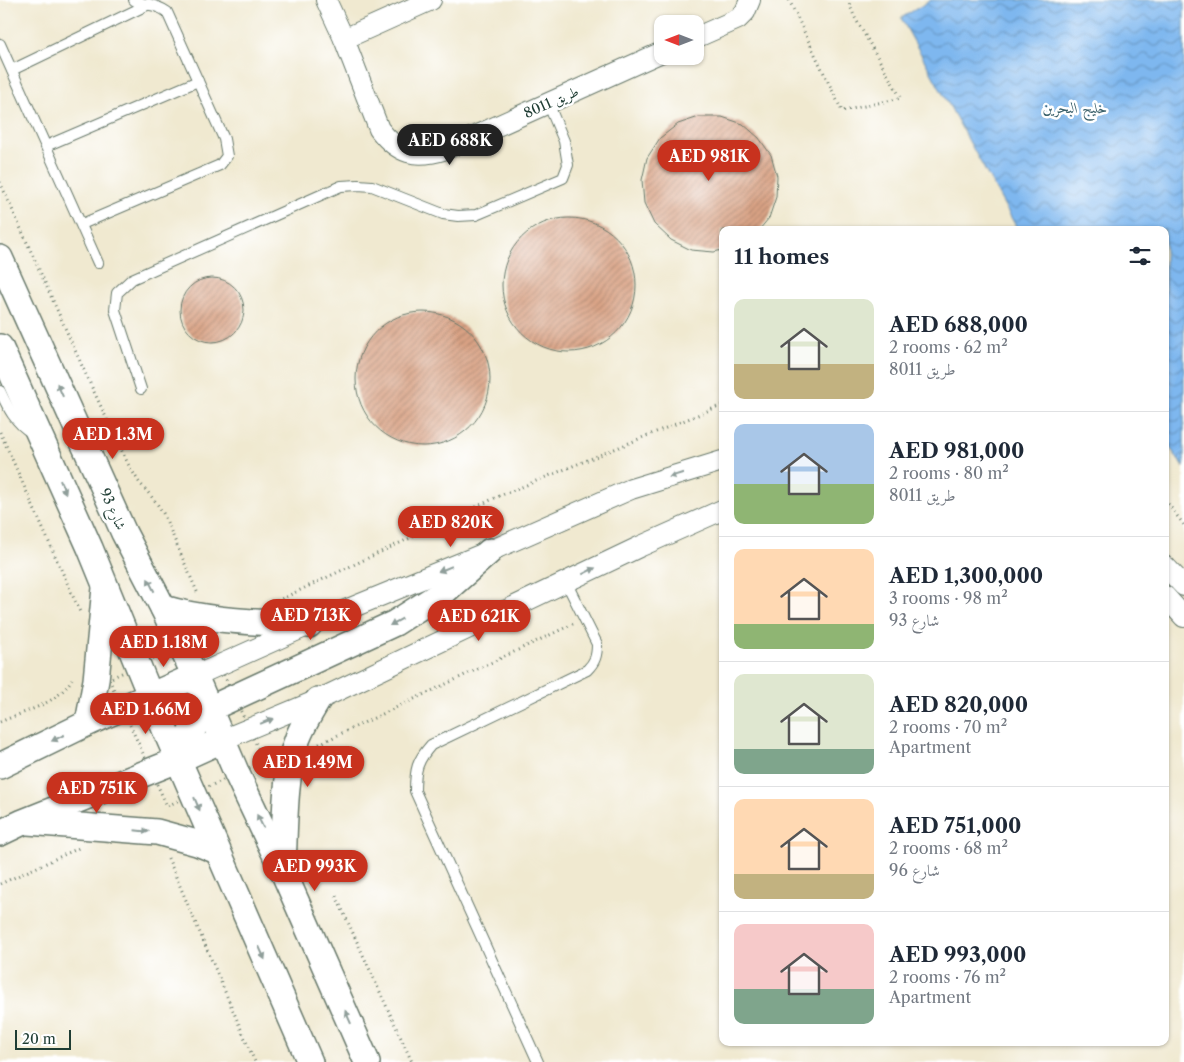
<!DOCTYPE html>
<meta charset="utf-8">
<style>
:root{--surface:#fff;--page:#f6f6f7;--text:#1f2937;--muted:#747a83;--line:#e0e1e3;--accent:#c8321e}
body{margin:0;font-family:"Libre Caslon Text",Amiri,serif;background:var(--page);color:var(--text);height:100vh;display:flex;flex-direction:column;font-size:19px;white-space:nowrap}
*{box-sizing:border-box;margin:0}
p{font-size:16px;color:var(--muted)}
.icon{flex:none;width:28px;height:28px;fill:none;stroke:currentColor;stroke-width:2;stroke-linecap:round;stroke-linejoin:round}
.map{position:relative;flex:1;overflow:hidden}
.details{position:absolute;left:719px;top:226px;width:450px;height:820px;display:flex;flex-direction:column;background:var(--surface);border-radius:10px;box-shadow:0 1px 4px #0004}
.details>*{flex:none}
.needle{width:32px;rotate:270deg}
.buttons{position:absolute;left:654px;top:15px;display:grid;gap:10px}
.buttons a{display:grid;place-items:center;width:50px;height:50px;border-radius:10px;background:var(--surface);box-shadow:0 1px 4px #0004;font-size:25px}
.scale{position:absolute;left:15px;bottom:12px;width:56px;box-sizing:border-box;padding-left:5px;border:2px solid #1f3d34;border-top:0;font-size:14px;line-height:18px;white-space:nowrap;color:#1f3d34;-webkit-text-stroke:4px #fff;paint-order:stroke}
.price{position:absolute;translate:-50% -42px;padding:0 11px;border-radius:18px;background:var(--accent);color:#fff;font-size:16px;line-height:32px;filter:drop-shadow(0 1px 2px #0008)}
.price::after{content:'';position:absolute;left:50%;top:30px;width:15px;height:11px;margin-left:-8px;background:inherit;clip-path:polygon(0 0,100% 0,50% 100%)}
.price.selected{background:#222;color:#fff}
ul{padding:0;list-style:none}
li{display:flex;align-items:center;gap:15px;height:125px;padding:0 15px}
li+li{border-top:1px solid var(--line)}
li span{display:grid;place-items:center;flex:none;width:140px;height:100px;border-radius:10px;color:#555}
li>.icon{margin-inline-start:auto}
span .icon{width:60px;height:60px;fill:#fffc;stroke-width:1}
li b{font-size:21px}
h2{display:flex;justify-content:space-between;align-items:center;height:60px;padding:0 15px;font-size:21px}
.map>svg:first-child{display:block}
.water{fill:url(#water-waves);stroke:#4e7a92}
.building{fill:url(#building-hatch)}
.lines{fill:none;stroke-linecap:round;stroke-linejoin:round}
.service-casing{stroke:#68796b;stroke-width:12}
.minor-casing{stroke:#68796b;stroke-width:22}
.tertiary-casing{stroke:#68796b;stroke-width:28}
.path{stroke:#68796b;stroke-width:3;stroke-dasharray:1 4;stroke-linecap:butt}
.service{stroke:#fff;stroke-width:10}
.minor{stroke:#fff;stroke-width:20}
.tertiary{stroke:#fff;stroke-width:25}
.oneway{fill:#8f9e9a}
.labels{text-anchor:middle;stroke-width:5;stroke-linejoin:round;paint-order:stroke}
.street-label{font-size:14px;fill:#1f3d34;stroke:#fff}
.water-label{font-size:15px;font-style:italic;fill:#3c626c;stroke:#fff}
</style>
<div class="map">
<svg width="1184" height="1062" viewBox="0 0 1184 1062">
<defs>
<pattern id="water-waves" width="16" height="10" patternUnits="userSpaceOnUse" patternTransform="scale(1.25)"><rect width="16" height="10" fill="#7eb7ef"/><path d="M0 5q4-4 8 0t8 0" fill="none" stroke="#6796c2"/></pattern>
<pattern id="building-hatch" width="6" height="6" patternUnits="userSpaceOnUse" patternTransform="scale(1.25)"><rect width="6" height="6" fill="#d9a284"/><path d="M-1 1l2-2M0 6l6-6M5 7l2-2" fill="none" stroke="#af856d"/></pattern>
</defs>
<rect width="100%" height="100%" fill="#fff"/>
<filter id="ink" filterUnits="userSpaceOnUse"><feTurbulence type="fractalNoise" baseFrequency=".02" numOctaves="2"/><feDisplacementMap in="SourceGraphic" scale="10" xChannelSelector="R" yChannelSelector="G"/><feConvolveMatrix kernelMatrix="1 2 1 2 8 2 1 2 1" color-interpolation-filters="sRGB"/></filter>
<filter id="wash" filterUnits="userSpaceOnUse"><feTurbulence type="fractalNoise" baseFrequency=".0096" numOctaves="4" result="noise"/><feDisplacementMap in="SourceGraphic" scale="20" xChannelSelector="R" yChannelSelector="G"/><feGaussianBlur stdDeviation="1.12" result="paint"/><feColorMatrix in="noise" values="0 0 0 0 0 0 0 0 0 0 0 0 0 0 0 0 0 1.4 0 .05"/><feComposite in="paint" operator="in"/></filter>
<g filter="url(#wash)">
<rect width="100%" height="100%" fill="#f0e9d0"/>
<!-- water -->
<path class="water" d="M931,0H1184V467L1165,441V230H1018L901,18Z"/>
<g id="blocks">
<!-- building -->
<g class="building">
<path d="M699,117H722L743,124L759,138L771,155L777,176L776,197L769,218L759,230H722V250L714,252L691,250L671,240L654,224L644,203L642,180L647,158L660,138L678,124Z"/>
<circle cx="569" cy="285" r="67"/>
<circle cx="212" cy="310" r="32"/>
<circle cx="423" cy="379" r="67"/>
</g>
</g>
</g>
<g filter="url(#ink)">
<use href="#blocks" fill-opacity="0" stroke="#68796b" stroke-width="1"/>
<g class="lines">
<!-- service casing -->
<g class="service-casing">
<g id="service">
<path d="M0,44L98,263"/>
<path d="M12,70L149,4"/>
<path d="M46,146L198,81"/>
<path d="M82,224L220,165L227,156L224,139L167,12C154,2 145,7 134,0"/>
<path d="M141,389L115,310L117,293L132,279L341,186L358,185L372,186L443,214L458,216L476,215L563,178L568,165L564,141L548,103"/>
<path d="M0,391C8,408 15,423 32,433"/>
<path d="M538,1062L415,791C415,769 417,761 431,745L587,670C595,662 597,656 597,644L566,582"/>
</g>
</g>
<!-- minor casing -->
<g class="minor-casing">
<g id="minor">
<path d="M326,0L344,39L379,129C398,154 416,159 446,149L662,52"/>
<path d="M695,38L738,19L745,12L750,0"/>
<path d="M344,39L431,0"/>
<path d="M1165,566L1184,586"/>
<path d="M1165,596L1184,617"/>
<path d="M195,676L309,625L490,551L631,489L722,461"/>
<path d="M222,740L318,700L639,547L722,510"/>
</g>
</g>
<!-- tertiary casing -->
<g class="tertiary-casing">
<g id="tertiary">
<path d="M0,258L124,533L163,608L195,676L237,774L282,869L367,1062"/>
<path d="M0,347L90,548L150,695L310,1062"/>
<path d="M163,608C210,622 260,622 309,625"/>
<path d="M88,723L96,680L105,588"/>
<path d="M178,760C185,739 194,724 209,709L395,623L445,591L490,551"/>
<path d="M0,766L88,723L195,676"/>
<path d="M28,822L157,832L197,843L217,851"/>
<path d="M0,833L23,822L178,760L222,740"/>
<path d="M283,866C285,829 284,780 295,746C300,729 309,715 318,700"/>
</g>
</g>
<!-- path -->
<g class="path">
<path d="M789,0L842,111L901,98L854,16L848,0"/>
<path d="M0,182L87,377L129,466L139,482L156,502L163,513L198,594"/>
<path d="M0,432L80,612"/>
<path d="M1165,500L1184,525"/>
<path d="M277,601L497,497L722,405"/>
<path d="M205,634L264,761L167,806L109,679Z"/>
<path d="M0,722C25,711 58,704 72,679"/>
<path d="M319,744L573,624"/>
<path d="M168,858L255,1062"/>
<path d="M0,884L79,848"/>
<path d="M336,896L412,1062"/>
</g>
<!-- service -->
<use href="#service" class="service"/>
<!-- minor -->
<use href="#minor" class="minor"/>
<!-- tertiary -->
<use href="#tertiary" class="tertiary"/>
</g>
<!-- one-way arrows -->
<defs><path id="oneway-solid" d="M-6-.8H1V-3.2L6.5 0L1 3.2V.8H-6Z" transform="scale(1.25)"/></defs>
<g class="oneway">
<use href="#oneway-solid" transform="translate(60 390) rotate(-114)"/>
<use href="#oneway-solid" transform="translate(676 475) rotate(162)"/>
<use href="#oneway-solid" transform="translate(63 487) rotate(66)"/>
<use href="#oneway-solid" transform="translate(445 569) rotate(158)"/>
<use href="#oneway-solid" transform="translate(589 571) rotate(-26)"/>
<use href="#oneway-solid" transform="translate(151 585) rotate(-117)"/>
<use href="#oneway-solid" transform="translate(396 622) rotate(151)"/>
<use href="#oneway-solid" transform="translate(267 721) rotate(-22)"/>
<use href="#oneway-solid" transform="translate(58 738) rotate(154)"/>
<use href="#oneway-solid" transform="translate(197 804) rotate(67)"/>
<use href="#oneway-solid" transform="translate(260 821) rotate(-116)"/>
<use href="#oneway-solid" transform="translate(142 831) rotate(6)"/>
<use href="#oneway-solid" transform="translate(262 953) rotate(66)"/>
<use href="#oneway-solid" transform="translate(348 1017) rotate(-114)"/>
</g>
</g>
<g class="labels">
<!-- street labels -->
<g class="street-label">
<text transform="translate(551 102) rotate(-24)" y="5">طريق 8011</text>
<text transform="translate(113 509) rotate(66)" y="5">شارع 93</text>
</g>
<!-- water labels -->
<g class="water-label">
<text x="1075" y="113">خليج البحرين</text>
</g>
</g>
</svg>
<div class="buttons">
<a><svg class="needle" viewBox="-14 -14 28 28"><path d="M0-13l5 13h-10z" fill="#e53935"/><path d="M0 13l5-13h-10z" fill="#747a83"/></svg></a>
</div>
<div class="scale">20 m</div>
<b class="price selected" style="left:450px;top:166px">AED 688K</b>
<b class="price" style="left:709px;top:182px">AED 981K</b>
<b class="price" style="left:113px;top:460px">AED 1.3M</b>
<b class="price" style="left:451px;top:548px">AED 820K</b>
<b class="price" style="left:311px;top:641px">AED 713K</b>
<b class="price" style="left:479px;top:642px">AED 621K</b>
<b class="price" style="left:164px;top:668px">AED 1.18M</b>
<b class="price" style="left:146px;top:735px">AED 1.66M</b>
<b class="price" style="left:308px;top:788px">AED 1.49M</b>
<b class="price" style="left:97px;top:814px">AED 751K</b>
<b class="price" style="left:315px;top:892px">AED 993K</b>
<section class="details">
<h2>11 homes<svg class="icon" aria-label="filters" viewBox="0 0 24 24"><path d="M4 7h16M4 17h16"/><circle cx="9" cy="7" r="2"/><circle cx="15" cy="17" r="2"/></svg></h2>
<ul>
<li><span style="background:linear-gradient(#dfe7d0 65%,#c2b280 0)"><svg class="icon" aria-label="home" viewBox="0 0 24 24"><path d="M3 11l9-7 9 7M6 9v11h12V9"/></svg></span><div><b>AED 688,000</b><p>2 rooms · 62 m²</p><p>طريق 8011</p></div></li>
<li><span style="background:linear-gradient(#a9c7e8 60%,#8fb573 0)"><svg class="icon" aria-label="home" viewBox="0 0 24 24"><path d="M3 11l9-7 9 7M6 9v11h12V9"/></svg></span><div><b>AED 981,000</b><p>2 rooms · 80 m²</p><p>طريق 8011</p></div></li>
<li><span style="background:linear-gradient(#ffd9b3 75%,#8fb573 0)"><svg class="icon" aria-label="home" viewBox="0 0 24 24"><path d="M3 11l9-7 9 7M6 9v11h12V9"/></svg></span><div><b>AED 1,300,000</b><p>3 rooms · 98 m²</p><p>شارع 93</p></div></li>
<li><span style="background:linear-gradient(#dfe7d0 75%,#7fa58c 0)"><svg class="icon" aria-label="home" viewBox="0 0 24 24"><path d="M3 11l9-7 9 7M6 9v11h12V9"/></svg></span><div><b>AED 820,000</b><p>2 rooms · 70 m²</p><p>Apartment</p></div></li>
<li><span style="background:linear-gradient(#ffd9b3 75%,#c2b280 0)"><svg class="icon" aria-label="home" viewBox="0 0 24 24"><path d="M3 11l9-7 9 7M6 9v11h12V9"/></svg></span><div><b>AED 751,000</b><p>2 rooms · 68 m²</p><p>شارع 96</p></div></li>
<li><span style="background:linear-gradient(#f6c9c9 65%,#7fa58c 0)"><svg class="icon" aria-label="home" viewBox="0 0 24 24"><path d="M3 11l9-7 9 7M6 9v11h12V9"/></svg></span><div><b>AED 993,000</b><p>2 rooms · 76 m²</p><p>Apartment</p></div></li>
</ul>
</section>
</div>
